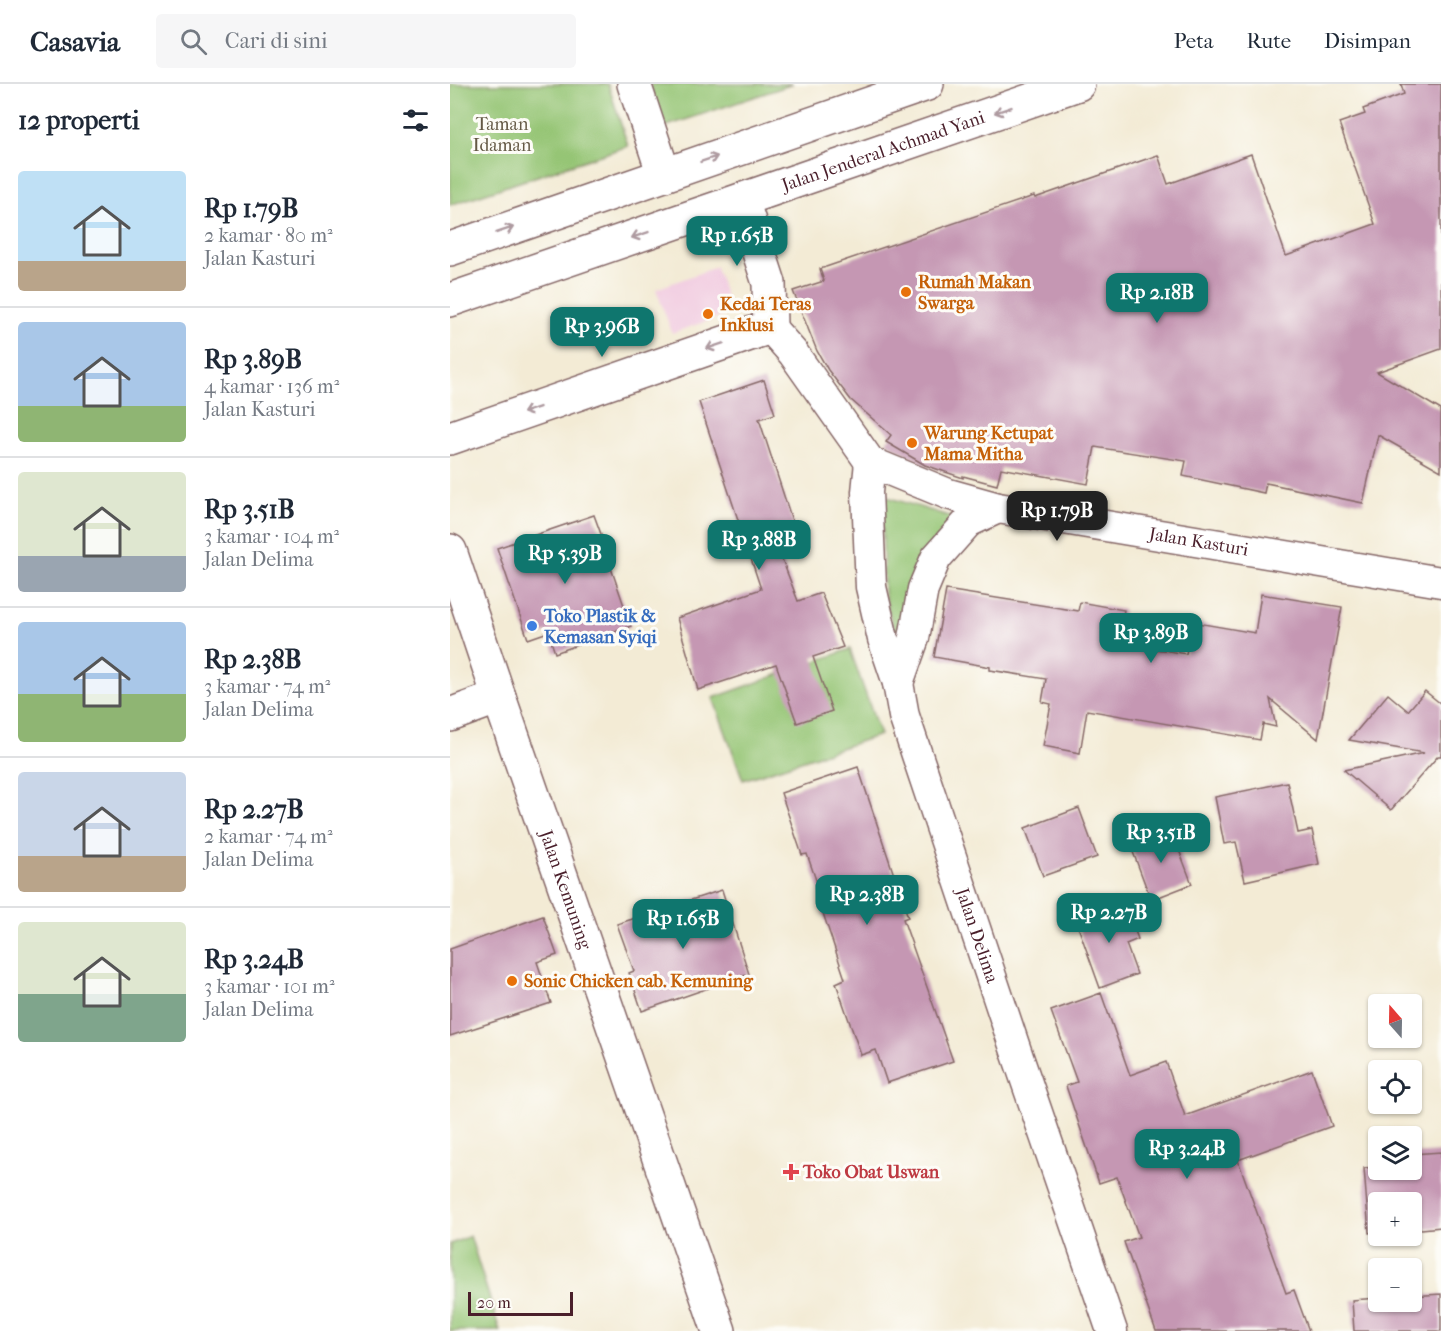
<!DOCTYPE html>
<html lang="id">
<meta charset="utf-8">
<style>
:root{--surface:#fff;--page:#f6f6f7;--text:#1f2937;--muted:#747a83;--line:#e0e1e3;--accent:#0f766e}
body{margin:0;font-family:"IM FELL French Canon",serif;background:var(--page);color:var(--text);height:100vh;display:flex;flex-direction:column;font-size:22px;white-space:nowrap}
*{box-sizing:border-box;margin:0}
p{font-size:20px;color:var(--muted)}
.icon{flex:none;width:33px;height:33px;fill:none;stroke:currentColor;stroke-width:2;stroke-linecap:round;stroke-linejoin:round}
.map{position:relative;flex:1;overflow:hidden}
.panel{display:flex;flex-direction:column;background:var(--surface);width:450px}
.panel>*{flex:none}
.needle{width:39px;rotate:340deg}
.controls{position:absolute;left:918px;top:910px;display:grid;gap:12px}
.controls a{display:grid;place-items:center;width:54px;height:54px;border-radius:6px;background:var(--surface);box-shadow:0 2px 4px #0004;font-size:30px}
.scale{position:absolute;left:18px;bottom:15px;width:105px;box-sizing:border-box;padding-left:6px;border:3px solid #4a1f2b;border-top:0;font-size:16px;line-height:21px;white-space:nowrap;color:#4a1f2b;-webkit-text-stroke:4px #fdfcf7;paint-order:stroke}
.price{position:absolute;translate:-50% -51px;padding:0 14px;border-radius:12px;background:var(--accent);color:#fff;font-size:20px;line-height:39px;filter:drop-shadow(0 2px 3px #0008)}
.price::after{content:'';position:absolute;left:50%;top:36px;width:18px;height:14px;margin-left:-9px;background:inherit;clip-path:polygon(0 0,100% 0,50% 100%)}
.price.on{background:#222;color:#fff}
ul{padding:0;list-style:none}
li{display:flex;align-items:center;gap:18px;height:150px;padding:0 18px}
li+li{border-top:2px solid var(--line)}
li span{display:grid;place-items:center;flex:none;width:168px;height:120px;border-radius:6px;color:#555}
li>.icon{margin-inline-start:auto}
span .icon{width:72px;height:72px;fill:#fffc;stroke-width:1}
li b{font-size:26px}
h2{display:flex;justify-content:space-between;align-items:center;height:72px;padding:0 18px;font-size:26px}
header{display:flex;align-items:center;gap:36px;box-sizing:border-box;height:84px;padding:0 30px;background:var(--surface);border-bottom:2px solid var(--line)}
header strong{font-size:28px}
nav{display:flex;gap:33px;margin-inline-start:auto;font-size:21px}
.search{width:420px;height:54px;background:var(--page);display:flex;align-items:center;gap:15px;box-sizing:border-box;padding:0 21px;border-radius:6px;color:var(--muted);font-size:22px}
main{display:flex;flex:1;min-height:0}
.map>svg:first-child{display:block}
.built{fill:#f2cfe2}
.green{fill:#95c574;stroke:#707250;stroke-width:1.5}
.building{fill:#c597b3}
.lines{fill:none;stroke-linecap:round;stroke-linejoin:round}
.street-casing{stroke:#856666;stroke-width:33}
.secondary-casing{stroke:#856666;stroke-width:36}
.highway-casing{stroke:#856666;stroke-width:36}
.street{stroke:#fff;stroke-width:30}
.secondary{stroke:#fff;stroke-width:33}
.highway{stroke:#fff;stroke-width:33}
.oneway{stroke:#ae9aa0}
.food-dot{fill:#e8710a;stroke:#fdfcf7;stroke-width:2}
.shop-dot{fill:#3f7fe0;stroke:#fdfcf7;stroke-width:2}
.health-dot{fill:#e0444e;stroke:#fdfcf7;stroke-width:2}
.labels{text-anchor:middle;stroke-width:6;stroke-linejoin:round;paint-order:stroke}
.park-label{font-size:18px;fill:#645945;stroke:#fdfcf7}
.street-label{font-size:18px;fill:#4a1f2b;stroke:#fdfcf7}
.food-label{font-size:18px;font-weight:bold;fill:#c56008;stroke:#fdfcf7;text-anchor:start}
.shop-label{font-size:18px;font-weight:bold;fill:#366cbe;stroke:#fdfcf7;text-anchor:start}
.health-label{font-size:18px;font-weight:bold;fill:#be3a42;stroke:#fdfcf7;text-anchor:start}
</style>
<header>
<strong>Casavia</strong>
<div class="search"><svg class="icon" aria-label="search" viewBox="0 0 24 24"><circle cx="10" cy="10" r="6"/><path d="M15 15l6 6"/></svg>Cari di sini</div>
<nav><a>Peta</a><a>Rute</a><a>Disimpan</a></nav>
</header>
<main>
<section class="panel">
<h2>12 properti<svg class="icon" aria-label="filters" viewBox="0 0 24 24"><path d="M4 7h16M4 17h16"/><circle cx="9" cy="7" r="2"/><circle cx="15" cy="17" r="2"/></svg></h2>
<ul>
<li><span style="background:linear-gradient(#bfe0f5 75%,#b9a48a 0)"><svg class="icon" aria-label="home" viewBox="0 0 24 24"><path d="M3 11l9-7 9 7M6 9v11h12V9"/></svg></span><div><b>Rp 1.79B</b><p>2 kamar · 80 m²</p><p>Jalan Kasturi</p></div></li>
<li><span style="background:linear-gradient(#a9c7e8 70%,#8fb573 0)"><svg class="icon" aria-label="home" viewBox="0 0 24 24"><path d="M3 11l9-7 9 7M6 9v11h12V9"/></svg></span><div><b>Rp 3.89B</b><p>4 kamar · 136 m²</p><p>Jalan Kasturi</p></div></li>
<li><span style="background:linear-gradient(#dfe7d0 70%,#9aa5b1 0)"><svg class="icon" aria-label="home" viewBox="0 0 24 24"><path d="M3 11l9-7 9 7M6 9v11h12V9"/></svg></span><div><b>Rp 3.51B</b><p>3 kamar · 104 m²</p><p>Jalan Delima</p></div></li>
<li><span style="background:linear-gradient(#a9c7e8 60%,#8fb573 0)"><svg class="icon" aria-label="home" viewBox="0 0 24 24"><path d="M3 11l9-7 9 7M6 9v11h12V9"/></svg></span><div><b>Rp 2.38B</b><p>3 kamar · 74 m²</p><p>Jalan Delima</p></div></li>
<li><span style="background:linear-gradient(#c9d6e8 70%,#b9a48a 0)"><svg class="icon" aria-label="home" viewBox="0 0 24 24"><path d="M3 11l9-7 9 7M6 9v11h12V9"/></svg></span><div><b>Rp 2.27B</b><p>2 kamar · 74 m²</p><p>Jalan Delima</p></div></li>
<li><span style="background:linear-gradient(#dfe7d0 60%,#7fa58c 0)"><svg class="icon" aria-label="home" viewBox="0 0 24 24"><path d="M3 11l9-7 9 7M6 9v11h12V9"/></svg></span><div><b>Rp 3.24B</b><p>3 kamar · 101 m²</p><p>Jalan Delima</p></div></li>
</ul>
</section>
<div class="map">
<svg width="991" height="1247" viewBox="0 0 991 1247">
<rect width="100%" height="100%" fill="#fdfcf7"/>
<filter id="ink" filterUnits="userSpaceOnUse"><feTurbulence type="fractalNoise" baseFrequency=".0167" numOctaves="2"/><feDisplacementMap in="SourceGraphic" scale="12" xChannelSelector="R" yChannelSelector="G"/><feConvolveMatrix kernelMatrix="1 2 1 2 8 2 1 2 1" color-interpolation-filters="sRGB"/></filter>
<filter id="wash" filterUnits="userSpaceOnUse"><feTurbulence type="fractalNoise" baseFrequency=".008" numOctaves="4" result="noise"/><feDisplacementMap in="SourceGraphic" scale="24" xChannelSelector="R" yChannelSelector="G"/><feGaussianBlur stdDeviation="1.35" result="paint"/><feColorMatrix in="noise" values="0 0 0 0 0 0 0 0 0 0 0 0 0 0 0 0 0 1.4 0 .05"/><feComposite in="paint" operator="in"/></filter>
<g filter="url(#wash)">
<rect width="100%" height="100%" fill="#f3ebd5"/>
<!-- built -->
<path class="built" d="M266,183L281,229L222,249L206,205Z"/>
<!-- green -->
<g class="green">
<path d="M0,0H158L178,62L0,121Z"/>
<path d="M200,0H343L214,43Z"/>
<path d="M434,412L505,434L453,553L446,554L434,510L432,413Z"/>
<path d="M400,565L430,651L293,696L263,614Z"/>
<path d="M20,1152L50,1247H0V1160Z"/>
</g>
<g id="blocks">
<!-- building -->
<g class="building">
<path d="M951,0H991V265L927,288L991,326V387L928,351L913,419L816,399L814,409L733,392L736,377L645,363L638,400L551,384L547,401L513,392V394L475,381L436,358L441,351L401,316L378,286L367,267L343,207L374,197L370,185L584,112L585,114L708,71L718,100L801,70L836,172L925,140L889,39L915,30L913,25L954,10Z"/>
<path d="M314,296L325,330L309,335L348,455L327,462L348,517L371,509L393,563L363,573L382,627L347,639L326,580L248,606L227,534L311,505L249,318Z"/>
<path d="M144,431L162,480L160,481L181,542L105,569L98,548L78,555L47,464Z"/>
<path d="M496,506L628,527L630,518L674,526L668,559L736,570L742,538L805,549L811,510L892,523L868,655L820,615L826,643L813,640L810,656L637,626L630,669L593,662L601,620L592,618L596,595L540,586V583L484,573Z"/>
<path d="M975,607L991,620V672H988L941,726L894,686L974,669L899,656L938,610L958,627Z"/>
<path d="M408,683L458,833L453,835L503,977L437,999L426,966L411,971L386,899L395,895L372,826L376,825L357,770L352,771L331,709Z"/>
<path d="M837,698L848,749L862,746L869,780L795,797L786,758L774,760L765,713Z"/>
<path d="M629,724L647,773L593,792L575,744Z"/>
<path d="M721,745L742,800L701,816L680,760Z"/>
<path d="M272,806L299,890L192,927L179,889L184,887L167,840Z"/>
<path d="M675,819L688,855L676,860L687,890L650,904L626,837Z"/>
<path d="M93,832L107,871L87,878L101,919L0,952V865Z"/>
<path d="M651,909L680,991L716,978L735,1032L862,986L882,1042L788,1076L836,1209L844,1206L859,1247H706L674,1158L689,1153L667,1093L649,1099L616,1002L627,998L601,927Z"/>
<path d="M991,1068V1143L962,1146V1119H928V1148L919,1149L914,1084L928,1083V1086H962V1070Z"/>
<path d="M991,1210V1247H904L902,1216L928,1214V1218H962V1212Z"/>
</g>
</g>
</g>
<g filter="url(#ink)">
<use href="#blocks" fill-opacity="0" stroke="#856666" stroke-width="1.5"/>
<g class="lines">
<!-- street casing -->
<g class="street-casing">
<g id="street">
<path id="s1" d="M320,243L343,269L420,378L498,410L548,424L991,498"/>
<path id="s2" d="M420,378L417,408L421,503L433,555L448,599L454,632L568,973L662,1247"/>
<path d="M448,599L464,554L473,505L486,474L518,438L548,424"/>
</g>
</g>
<!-- secondary casing -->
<g class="secondary-casing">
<g id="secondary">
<path d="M184,0L214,91"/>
<path d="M0,354L320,243L319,199L292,116"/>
<path id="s3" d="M0,467L49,613L269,1247"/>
<path d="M0,631L49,613"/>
</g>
</g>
<!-- highway casing -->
<g class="highway-casing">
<g id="highway">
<path d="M0,165L477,0"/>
<path id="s4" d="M0,216L628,0"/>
</g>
</g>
<!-- street -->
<use href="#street" class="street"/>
<!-- secondary -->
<use href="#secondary" class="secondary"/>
<!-- highway -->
<use href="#highway" class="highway"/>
</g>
<!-- one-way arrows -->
<defs><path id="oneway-shaft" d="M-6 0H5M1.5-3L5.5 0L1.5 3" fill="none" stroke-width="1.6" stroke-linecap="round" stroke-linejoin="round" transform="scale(1.5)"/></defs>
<g class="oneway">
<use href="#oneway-shaft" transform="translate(553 26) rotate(161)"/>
<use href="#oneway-shaft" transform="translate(259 75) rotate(-19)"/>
<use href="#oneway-shaft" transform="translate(55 146) rotate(-19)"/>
<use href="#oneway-shaft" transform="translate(190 151) rotate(161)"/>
<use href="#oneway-shaft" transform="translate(265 262) rotate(161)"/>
<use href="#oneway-shaft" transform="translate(81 326) rotate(161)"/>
</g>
</g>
<!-- markers -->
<g class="food-dot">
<circle cx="456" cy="208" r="6"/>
<circle cx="258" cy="230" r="6"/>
<circle cx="462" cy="359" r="6"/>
<circle cx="62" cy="897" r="6"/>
</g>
<circle class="shop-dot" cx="82" cy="542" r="6"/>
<path class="health-dot" d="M338 1079h6v6h6v6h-6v6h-6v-6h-6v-6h6z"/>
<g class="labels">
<!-- park labels -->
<g class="park-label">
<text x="52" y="46">Taman<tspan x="52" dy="21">Idaman</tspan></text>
</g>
<!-- street labels -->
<g class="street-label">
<text dy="6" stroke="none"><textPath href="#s4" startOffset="458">Jalan Jenderal Achmad Yani</textPath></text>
<text dy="6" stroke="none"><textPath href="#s1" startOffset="508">Jalan Kasturi</textPath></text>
<text dy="6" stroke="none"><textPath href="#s3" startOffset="358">Jalan Kemuning</textPath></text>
<text dy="6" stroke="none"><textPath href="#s2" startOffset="490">Jalan Delima</textPath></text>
</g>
<!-- food labels -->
<g class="food-label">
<text x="468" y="204">Rumah Makan<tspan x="468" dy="21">Swarga</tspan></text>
<text x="270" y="226">Kedai Teras<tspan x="270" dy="21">Inklusi</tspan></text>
<text x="474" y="355">Warung Ketupat<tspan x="474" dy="21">Mama Mitha</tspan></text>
<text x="74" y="903">Sonic Chicken cab. Kemuning</text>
</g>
<!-- shop labels -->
<g class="shop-label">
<text x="94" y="538">Toko Plastik &amp;<tspan x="94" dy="21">Kemasan Syiqi</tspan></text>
</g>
<!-- health labels -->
<g class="health-label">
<text x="353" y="1094">Toko Obat Uswan</text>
</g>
</g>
</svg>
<div class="controls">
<a><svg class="needle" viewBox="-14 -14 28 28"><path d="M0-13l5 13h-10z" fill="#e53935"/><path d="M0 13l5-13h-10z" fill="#747a83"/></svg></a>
<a><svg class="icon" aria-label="locate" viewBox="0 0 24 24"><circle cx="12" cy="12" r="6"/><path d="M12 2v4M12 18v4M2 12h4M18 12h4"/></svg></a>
<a><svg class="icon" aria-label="layers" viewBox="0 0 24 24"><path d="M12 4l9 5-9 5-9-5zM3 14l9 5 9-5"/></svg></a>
<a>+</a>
<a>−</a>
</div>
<div class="scale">20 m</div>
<b class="price" style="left:287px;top:183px">Rp 1.65B</b>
<b class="price" style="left:707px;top:240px">Rp 2.18B</b>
<b class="price" style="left:152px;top:274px">Rp 3.96B</b>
<b class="price on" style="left:607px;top:458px">Rp 1.79B</b>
<b class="price" style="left:309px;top:487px">Rp 3.88B</b>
<b class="price" style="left:115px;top:501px">Rp 5.39B</b>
<b class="price" style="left:701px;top:580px">Rp 3.89B</b>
<b class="price" style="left:711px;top:780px">Rp 3.51B</b>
<b class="price" style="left:417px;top:842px">Rp 2.38B</b>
<b class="price" style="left:659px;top:860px">Rp 2.27B</b>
<b class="price" style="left:233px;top:866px">Rp 1.65B</b>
<b class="price" style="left:737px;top:1096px">Rp 3.24B</b>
</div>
</main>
